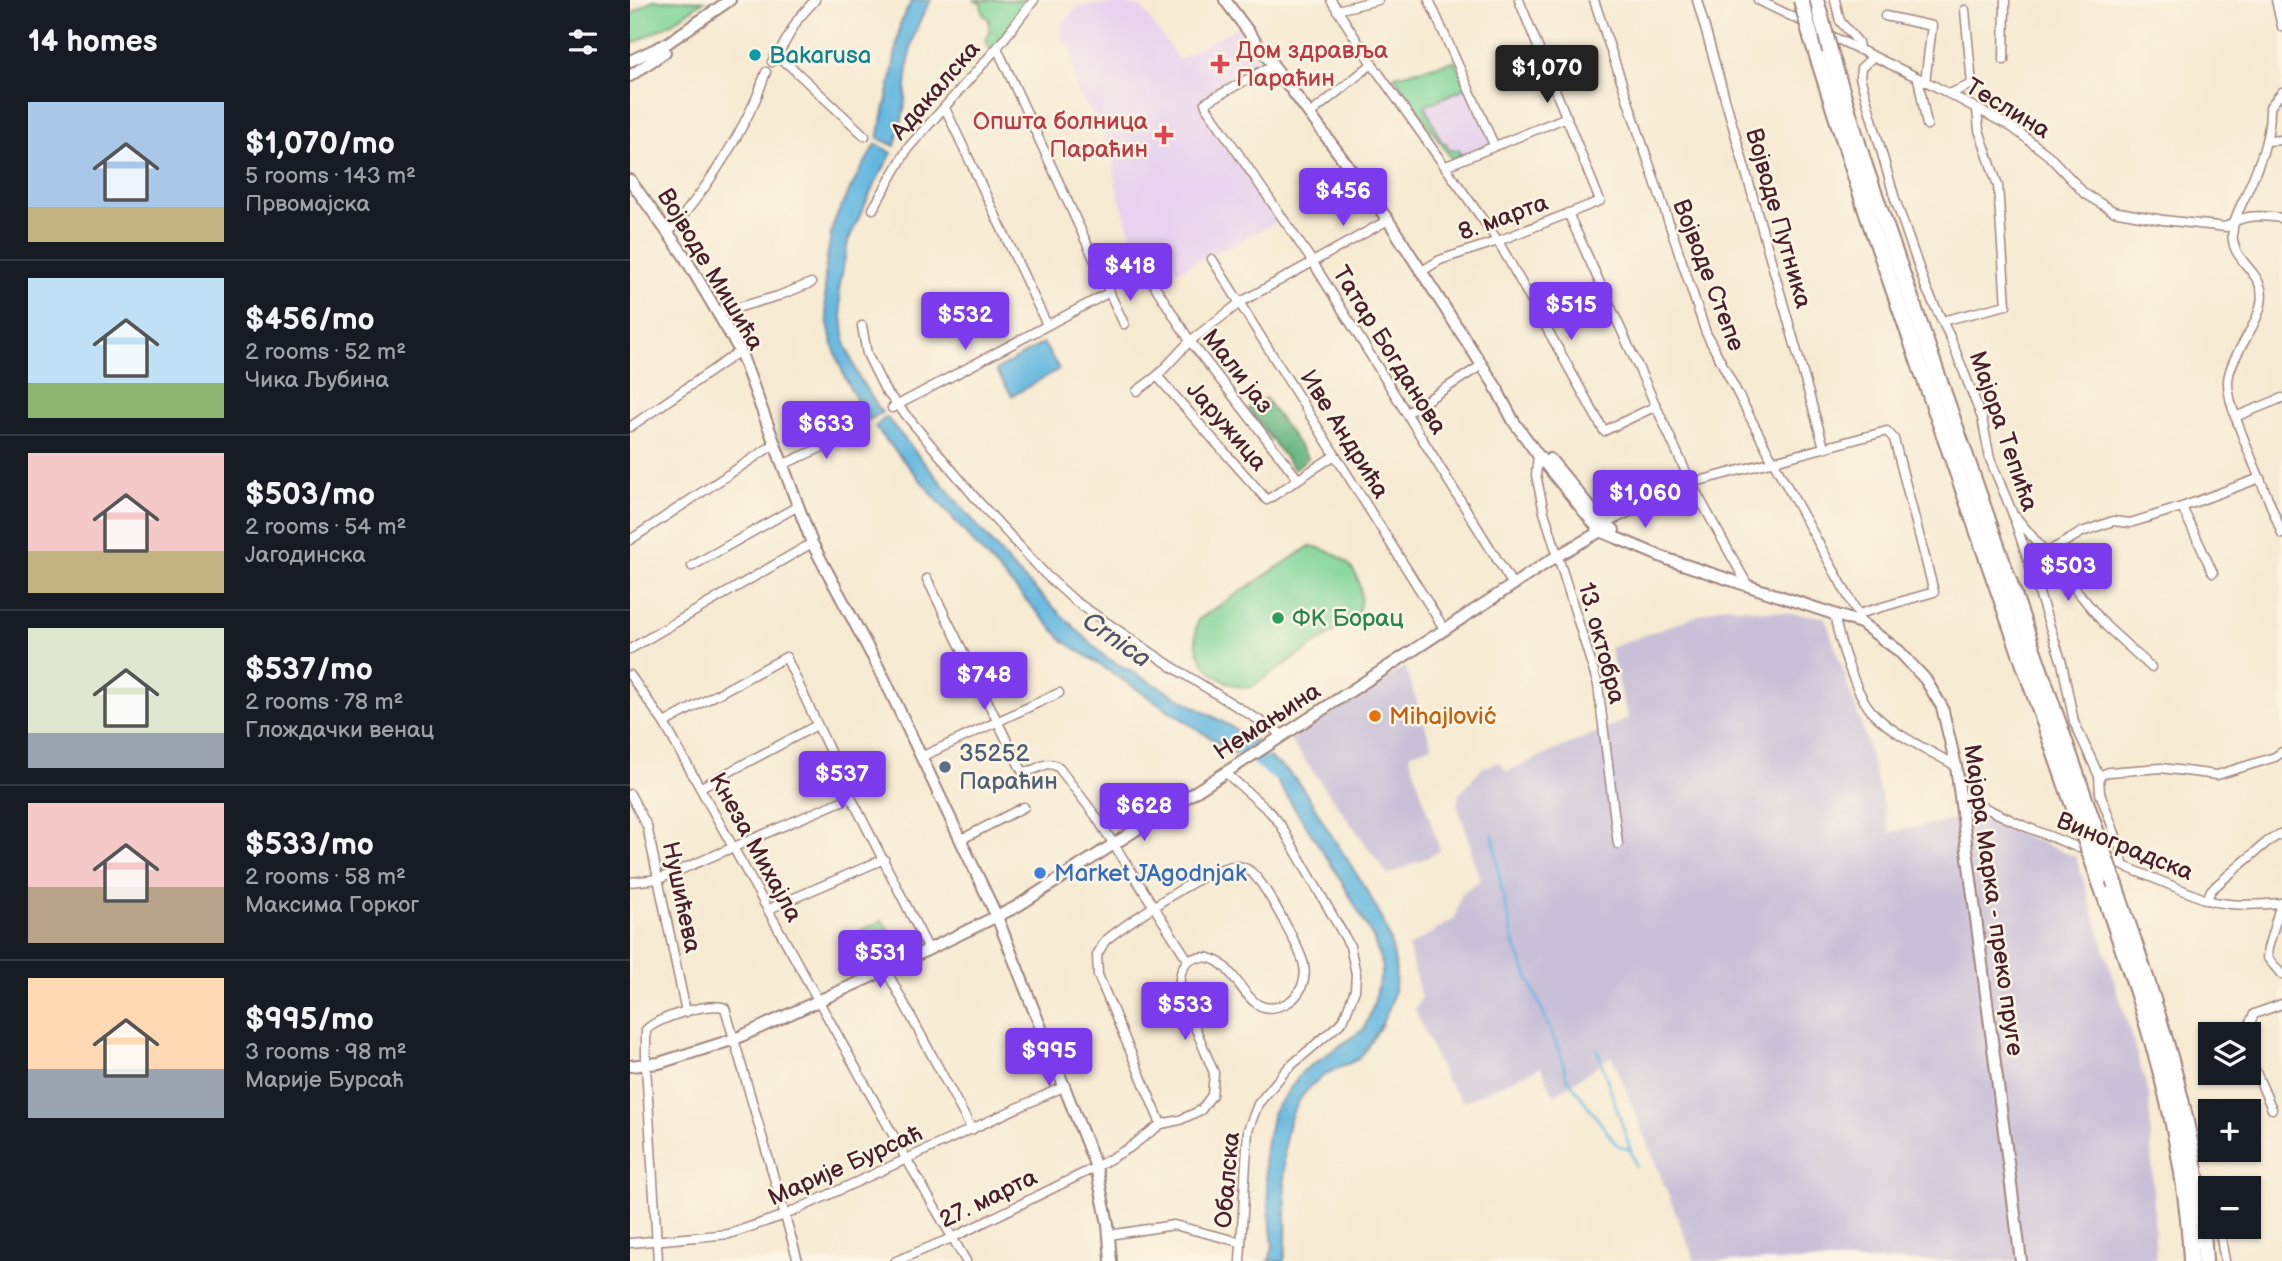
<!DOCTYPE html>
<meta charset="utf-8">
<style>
:root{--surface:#171b24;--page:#242831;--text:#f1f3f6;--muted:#9ea1a6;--line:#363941;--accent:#7c3aed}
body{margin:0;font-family:"Balsamiq Sans",sans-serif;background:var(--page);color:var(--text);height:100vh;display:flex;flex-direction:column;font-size:26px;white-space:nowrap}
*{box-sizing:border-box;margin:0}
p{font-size:23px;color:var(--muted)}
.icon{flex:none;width:38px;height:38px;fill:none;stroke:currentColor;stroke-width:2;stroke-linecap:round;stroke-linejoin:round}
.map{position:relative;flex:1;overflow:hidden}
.details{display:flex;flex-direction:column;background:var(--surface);width:630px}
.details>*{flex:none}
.tools{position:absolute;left:1568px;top:1022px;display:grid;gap:14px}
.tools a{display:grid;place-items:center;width:63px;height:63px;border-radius:0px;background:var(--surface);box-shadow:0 2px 5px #0004;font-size:35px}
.price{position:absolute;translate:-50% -60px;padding:0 16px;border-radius:7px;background:var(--accent);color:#fff;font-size:23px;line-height:46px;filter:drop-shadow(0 2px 4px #0008)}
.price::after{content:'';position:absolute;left:50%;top:42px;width:21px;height:16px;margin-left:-10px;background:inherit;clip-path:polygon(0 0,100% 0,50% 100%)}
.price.current{background:#222;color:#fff}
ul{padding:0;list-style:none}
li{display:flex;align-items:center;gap:21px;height:175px;padding:0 28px}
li+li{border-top:2px solid var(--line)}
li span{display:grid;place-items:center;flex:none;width:196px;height:140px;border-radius:0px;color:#555}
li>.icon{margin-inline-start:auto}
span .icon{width:84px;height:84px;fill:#fffc;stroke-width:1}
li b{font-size:30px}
h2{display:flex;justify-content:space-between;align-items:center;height:84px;padding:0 28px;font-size:30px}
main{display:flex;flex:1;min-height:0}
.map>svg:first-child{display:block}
.built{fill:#e8d2ef}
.industrial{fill:#c9bfd8}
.green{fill:#7ed498;stroke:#647a62;stroke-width:2}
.forest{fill:#66b680;stroke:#586a56;stroke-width:2}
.water{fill:#64b7e0;stroke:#576b86;stroke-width:2}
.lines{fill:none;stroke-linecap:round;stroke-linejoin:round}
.stream{stroke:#64b7e0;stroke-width:2.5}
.river{stroke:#64b7e0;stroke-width:14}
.street-casing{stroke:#a0847e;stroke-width:11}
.secondary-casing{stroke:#a0847e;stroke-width:14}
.highway-casing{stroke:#a0847e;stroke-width:18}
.street{stroke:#fff;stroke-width:8}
.secondary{stroke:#fff;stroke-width:10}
.highway{stroke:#fff;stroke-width:14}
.highway-bridge-casing{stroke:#a0847e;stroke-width:18;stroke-linecap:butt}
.highway-bridge{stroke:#fff;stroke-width:14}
.culture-dot{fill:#0f9aa8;stroke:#fcf5e5;stroke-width:2.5}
.health-dot{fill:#e0444e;stroke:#fcf5e5;stroke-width:2.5}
.leisure-dot{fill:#2e9e5b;stroke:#fcf5e5;stroke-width:2.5}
.food-dot{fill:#e8710a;stroke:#fcf5e5;stroke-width:2.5}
.service-dot{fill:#5c6f8a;stroke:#fcf5e5;stroke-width:2.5}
.shop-dot{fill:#3f7fe0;stroke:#fcf5e5;stroke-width:2.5}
.labels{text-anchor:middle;stroke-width:5;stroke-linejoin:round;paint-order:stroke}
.health-label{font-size:24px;fill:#be3a42;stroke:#fcf5e5;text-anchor:start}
.culture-label{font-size:24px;fill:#0d838f;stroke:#fcf5e5;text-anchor:start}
.street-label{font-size:24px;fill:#4a1f2b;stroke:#fcf5e5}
.leisure-label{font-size:24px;fill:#27864d;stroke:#fcf5e5;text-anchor:start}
.food-label{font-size:24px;fill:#c56008;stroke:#fcf5e5;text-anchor:start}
.service-label{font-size:24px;fill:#4e5e75;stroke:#fcf5e5;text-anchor:start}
.shop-label{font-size:24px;fill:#366cbe;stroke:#fcf5e5;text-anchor:start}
.water-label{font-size:26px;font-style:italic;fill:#53546a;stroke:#fcf5e5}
</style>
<main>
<section class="details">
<h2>14 homes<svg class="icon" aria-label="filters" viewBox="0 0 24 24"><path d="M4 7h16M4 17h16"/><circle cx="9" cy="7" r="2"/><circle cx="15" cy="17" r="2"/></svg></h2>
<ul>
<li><span style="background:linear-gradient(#a9c7e8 75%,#c2b280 0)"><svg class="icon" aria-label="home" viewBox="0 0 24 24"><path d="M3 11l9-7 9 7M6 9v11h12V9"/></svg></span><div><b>$1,070/mo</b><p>5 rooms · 143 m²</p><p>Првомајска</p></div></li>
<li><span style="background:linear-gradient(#bfe0f5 75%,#8fb573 0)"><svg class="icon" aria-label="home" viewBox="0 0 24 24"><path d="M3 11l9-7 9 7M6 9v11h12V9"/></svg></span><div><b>$456/mo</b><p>2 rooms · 52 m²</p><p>Чика Љубина</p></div></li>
<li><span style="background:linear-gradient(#f6c9c9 70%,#c2b280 0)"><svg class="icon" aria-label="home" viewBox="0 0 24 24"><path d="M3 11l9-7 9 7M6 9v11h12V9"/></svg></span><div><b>$503/mo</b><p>2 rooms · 54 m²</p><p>Јагодинска</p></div></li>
<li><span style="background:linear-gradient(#dfe7d0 75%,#9aa5b1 0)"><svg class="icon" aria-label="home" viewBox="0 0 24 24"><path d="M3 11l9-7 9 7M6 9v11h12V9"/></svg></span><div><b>$537/mo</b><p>2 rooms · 78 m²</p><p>Глождачки венац</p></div></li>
<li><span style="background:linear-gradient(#f6c9c9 60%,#b9a48a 0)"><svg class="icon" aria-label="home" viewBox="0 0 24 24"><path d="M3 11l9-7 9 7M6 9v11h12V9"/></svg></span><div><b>$533/mo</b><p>2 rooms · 58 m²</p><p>Максима Горког</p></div></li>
<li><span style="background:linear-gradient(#ffd9b3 65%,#9aa5b1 0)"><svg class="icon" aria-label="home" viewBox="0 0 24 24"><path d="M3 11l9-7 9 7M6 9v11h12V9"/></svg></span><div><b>$995/mo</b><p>3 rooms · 98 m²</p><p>Марије Бурсаћ</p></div></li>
</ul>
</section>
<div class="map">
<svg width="1652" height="1261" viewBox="0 0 1652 1261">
<rect width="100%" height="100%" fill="#fcf5e5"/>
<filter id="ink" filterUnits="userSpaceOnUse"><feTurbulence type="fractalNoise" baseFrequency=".0143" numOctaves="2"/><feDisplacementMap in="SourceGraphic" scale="14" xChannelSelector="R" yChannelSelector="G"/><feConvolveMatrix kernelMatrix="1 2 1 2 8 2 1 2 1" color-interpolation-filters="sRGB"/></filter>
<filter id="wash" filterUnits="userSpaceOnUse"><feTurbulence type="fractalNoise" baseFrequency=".00686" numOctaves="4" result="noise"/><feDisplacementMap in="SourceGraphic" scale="28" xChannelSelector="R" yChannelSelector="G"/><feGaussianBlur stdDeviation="1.57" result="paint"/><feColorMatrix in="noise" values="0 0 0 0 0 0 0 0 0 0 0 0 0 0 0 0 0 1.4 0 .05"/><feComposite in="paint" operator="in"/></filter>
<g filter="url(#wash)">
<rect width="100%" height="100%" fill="#f7ead2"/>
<!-- built -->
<g class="built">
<path d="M490,3L511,7L549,60L607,27L631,68L573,102L652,220L524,282L509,265L486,185L482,154L465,117L448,94L441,47L430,37L433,22L447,7Z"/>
<path d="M825,61L862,142L860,146L828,159L821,158L764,76Z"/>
</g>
<!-- industrial -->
<g class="industrial">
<path d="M1093,606L1195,617L1235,736L1260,832L1346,816L1446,857L1519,1094L1526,1261H1065L982,1056L924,1095L911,1067L833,1102L815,1079L785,1009L791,998L778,947L825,919L831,894L850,880L841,853V844L827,805L829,794L852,768L869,762L877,771L998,719L980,648Z"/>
<path d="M775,667L802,746L779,754L810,851L758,875L660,740Z"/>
</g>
<!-- green -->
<g class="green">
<path d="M23,0L74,1L42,23L0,45V15Z"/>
<path d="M343,0H401L361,51L355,41L359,32V19L353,15L351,3Z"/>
<path d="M825,61L837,87L795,106L812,143L815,142L819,150H829L832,158H821L764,76Z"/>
<path d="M680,546C717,553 740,577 727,616L620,688C585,686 558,656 568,620Z"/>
<path d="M253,920L264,943L224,962L213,939Z"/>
</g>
<!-- forest -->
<path class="forest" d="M635,398L678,458L664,469L618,409Z"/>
<!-- water -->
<g class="water">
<path d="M282,0H301C278,36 278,62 275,102C274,117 268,132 265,146L248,138L261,81L270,24Z"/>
<path d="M246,144L262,153L244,185L218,241L209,289L215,343L228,376L252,413L239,420C204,369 186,308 199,246C201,238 201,228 205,220C216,194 232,168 246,144Z"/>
<path d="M413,343L429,369L382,396L366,370Z"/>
<path d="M256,417L383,568L475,657L627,741L605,754L434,641L349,549L245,427Z"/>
<path d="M639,757C644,762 651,765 656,770C674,786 686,810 698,830C724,871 772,934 765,984C762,1011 747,1033 732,1055C727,1062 717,1064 710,1067C687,1077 672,1091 662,1114C645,1150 662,1217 654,1261H639L643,1247L634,1156L643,1112L673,1071L734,1029L743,1007L753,967L743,938L708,875L645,778L628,764Z"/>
</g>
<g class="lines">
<!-- stream -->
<g class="stream">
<path d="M863,834L871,887L885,946L932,1058L936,1076L986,1144L993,1148L1000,1149"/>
<path d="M967,1049L1006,1166"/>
</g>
<!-- river -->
<path class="river" d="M601,739L646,773"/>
</g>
</g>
<g filter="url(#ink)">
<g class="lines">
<!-- street casing -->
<g class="street-casing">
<g id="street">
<path d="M701,0L742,64L868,241L974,431L1026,406"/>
<path d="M799,0L864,145"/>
<path d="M964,0L1076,333L1143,461L1228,614L1231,623"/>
<path d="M1067,0L1194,447"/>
<path d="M1128,0L1179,25"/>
<path d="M1205,0L1210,21L1228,42L1229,50"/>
<path d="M1646,0L1652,27"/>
<path d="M707,10L748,0"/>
<path d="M1255,16L1302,26L1295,82"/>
<path d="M1197,34L1299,83L1383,128L1418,155L1455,194L1483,211L1533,220L1596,227C1614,213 1630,216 1652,218"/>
<path d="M367,48L494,324"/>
<path d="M144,56L159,65L235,136"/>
<path d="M1243,57L1231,68L1230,77L1265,199L1296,288L1320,337L1352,418L1360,459L1382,512L1432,663L1444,722L1469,776L1470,793L1491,850L1493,865"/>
<path d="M1374,60L1375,0"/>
<path d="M142,62L154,44L168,19L185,0"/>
<path d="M643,65L575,103L577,108L682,261L883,585"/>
<path d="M1288,78L1297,125"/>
<path d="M1652,92L1640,107C1641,140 1627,169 1614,199C1610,208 1604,218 1603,228C1598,258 1626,267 1631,289C1638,319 1597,355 1598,384C1599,404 1609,426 1616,445C1628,475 1641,504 1652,534"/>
<path d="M1319,94L1342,84L1335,10"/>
<path d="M315,108L417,325"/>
<path d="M680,114L742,64"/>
<path d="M1636,141L1652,140"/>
<path d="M816,166L937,117"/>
<path d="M243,209L278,148L367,48L404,0"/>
<path d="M938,213L1061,483L1117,584"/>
<path d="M39,232C72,195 103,148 124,103C129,93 132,82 136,72"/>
<path d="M582,259L815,630"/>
<path d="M792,271L810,260L868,241L970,201L889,0"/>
<path d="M523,283L560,341L668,479"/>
<path d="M89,313L148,296L181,283"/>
<path d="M1312,321L1376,305L1368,186L1349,130L1347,110"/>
<path d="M232,326L237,354L255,390L348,501L416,575L445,601L541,666L653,735"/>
<path d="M527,376L637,500L705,455"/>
<path d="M507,391L527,376L560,341L611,302L758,220"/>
<path d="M262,408L480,292"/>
<path d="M777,413L852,365"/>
<path d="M1605,417L1652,398"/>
<path d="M0,427L110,351"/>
<path d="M908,455L906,475L914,512L968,685L988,844"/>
<path d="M154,464L227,432"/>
<path d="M1552,507L1583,573"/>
<path d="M1386,517L1476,626L1521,667"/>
<path d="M973,522L987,518L1061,483L1257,431L1264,439L1304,592L1228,614"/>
<path d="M0,540L146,443"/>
<path d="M1416,553L1452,532L1483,521L1500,523L1552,507L1630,478"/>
<path d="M62,566L168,506"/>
<path d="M297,579L392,771C406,774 416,757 429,768L465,815L558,960"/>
<path d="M1204,614C1209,640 1225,695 1244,714C1266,736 1299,750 1326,766"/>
<path d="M0,649L182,543"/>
<path d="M0,675L34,723L277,1160L336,1261"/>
<path d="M34,723L156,657L221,797L299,950"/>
<path d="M291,757L429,693"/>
<path d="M596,773L640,812L650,824L720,946L726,974L725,990L713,1021L657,1069L628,1104L618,1130L610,1261"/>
<path d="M1469,776L1479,772L1531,768L1587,775L1645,757L1652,752"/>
<path d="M71,787L187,725"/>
<path d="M0,794L17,826L56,1012"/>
<path d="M1330,796L1394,826L1459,852"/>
<path d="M330,840L394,807"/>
<path d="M1474,858L1577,900C1604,907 1624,905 1652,903"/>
<path d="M0,882L29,879L221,797"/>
<path d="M1577,900L1581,890L1637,842L1652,833"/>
<path d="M1651,903L1638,948L1637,957L1652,975"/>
<path d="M139,909L254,859"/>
<path d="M256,970L342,1130"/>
<path d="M1615,1034L1624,1014L1652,1004"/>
<path d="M1619,1056L1642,1109"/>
<path d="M531,1124L468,975L467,955L475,941C495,924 586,862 608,866C615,867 622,872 626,877C637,889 672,951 674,966C677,980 670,996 657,1003C607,1029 612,941 558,960"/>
<path d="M1589,1227L1595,1261"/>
<path d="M479,1235L544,1225L610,1242"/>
<path d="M0,1243L99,1234L155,1215L435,1086"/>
<path d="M28,1261L16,1066V1030C27,1018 80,1001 95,1008L168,1261"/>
<path d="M266,1261L324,1237L466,1167L499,1148L531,1124L550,1120L571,1110L582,1095L584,1073L550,991C549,978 550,970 558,960"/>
</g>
</g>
<!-- secondary casing -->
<g class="secondary-casing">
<g id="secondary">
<path d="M595,0L758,220L868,390"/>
<path d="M0,61L36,44L100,0"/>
<path d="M0,76L35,52"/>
<path d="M0,180L53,254L110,351L182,543L254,678L367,917L466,1167L478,1224L481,1261"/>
<path d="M865,386L884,422L908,455L970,531L1037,559L1231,623L1269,651L1295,679L1312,707L1326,766L1391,1261"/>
<path d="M920,459L964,512L984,530"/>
<path d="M0,1066L29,1063L105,1039L256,970L386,907L646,740L927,556L978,527"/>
</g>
</g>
<!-- highway casing -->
<g class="highway-casing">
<g id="highway">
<path d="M1186,0L1190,13"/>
<path d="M1181,37L1238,217L1454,837"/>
<path d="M1200,51L1235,166L1470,842"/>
<path d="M1469,880C1513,1007 1555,1125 1561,1261"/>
<path d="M1485,885C1528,1012 1568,1125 1575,1261"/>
</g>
</g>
<!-- street -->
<use href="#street" class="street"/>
<!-- secondary -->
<use href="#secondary" class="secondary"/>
<!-- highway -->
<use href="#highway" class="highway"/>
<!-- highway-bridge casing -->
<g class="highway-bridge-casing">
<g id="highway-bridge">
<path d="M1171,0L1181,37"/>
<path d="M1190,13L1200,51"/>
<path d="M1454,837L1469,880"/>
<path d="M1470,842L1485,885"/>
</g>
</g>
<!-- highway-bridge -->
<use href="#highway-bridge" class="highway-bridge"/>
</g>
</g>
<!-- markers -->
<circle class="culture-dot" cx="125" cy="55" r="7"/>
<g class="health-dot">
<path d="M586.5 53.5h7v7h7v7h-7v7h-7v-7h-7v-7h7z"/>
<path d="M530.5 124.5h7v7h7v7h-7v7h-7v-7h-7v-7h7z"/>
</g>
<circle class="leisure-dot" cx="648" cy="618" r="7"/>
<circle class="food-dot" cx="745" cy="716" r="7"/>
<circle class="service-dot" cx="315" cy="767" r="7"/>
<circle class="shop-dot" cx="410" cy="873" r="7"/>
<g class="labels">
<!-- health labels -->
<g class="health-label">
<text x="606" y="58">Дом здравља<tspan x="606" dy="28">Параћин</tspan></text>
<text x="518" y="129" text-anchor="end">Општа болница<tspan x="518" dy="28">Параћин</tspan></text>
</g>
<!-- culture labels -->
<g class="culture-label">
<text x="139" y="63">Bakarusa</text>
</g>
<!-- street labels -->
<g class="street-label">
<text transform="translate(305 90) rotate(-49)" y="8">Адакалска</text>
<text transform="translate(1378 108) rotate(31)" y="8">Теслина</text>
<text transform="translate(873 217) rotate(-20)" y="8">8. марта</text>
<text transform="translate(1149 218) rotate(74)" y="8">Војводе Путника</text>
<text transform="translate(81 269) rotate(59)" y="8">Војводе Мишића</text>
<text transform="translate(1079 275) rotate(69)" y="8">Војводе Степе</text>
<text transform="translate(760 350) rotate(58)" y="8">Татар Богданова</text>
<text transform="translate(608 371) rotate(52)" y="8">Мали јаз</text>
<text transform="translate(597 426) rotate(49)" y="8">Јаружица</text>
<text transform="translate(1374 431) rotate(71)" y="8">Мајора Тепића</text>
<text transform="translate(715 434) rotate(58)" y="8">Иве Андрића</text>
<text transform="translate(972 643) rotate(75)" y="8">13. октобра</text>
<text transform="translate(637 721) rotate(-33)" y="8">Немањина</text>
<text transform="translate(1495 846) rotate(22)" y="8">Виноградска</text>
<text transform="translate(126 847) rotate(61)" y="8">Кнеза Михајла</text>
<text transform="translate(52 897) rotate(78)" y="8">Нушићева</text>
<text transform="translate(1364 900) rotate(82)" y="8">Мајора Марка - преко пруге</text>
<text transform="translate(215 1165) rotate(-24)" y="8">Марије Бурсаћ</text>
<text transform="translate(597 1180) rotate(-85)" y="8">Обалска</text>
<text transform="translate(358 1198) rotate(-26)" y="8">27. марта</text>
</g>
<!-- leisure labels -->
<g class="leisure-label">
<text x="662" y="626">ФК Борац</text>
</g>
<!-- food labels -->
<g class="food-label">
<text x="759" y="724">Mihajlović</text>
</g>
<!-- service labels -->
<g class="service-label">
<text x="329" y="761">35252<tspan x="329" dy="28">Параћин</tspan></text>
</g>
<!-- shop labels -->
<g class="shop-label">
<text x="424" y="881">Market JAgodnjak</text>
</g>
<!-- water labels -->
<g class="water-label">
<text transform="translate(487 639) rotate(35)" y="9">Crnica</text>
</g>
</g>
</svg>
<div class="tools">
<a><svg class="icon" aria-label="layers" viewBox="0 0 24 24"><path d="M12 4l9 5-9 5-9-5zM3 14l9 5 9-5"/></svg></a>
<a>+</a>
<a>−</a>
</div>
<b class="price current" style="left:917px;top:105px">$1,070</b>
<b class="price" style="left:713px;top:228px">$456</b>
<b class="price" style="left:500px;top:303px">$418</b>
<b class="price" style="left:941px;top:342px">$515</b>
<b class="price" style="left:335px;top:352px">$532</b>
<b class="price" style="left:196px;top:461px">$633</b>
<b class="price" style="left:1015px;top:530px">$1,060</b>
<b class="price" style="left:1438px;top:603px">$503</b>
<b class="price" style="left:354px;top:712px">$748</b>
<b class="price" style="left:212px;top:811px">$537</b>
<b class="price" style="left:514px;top:843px">$628</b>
<b class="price" style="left:250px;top:990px">$531</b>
<b class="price" style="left:555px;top:1042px">$533</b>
<b class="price" style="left:419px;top:1088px">$995</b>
</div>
</main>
